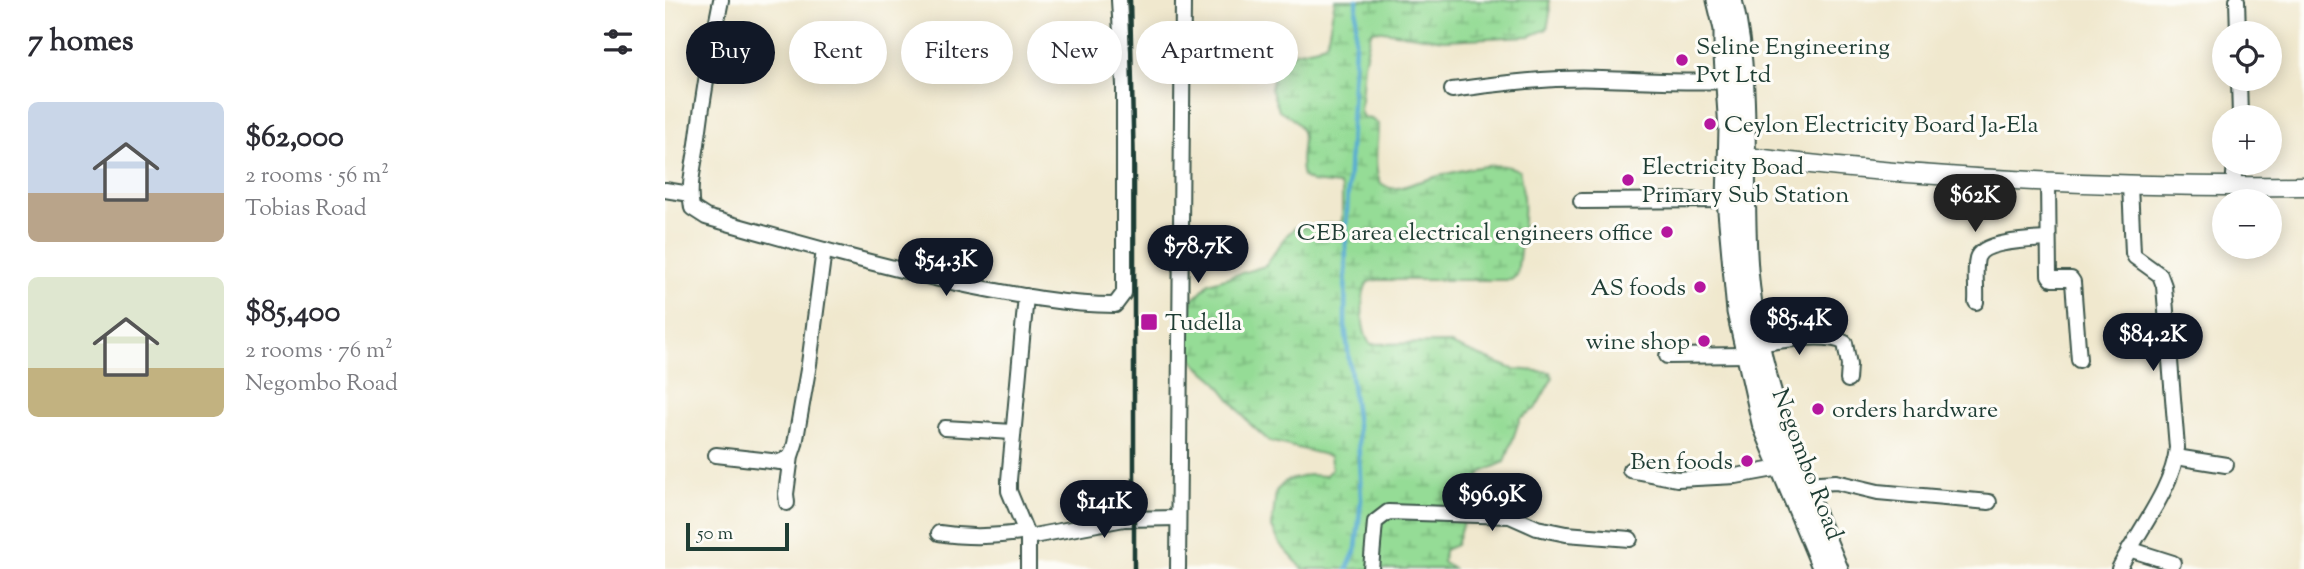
<!DOCTYPE html>
<meta charset="utf-8">
<style>
:root{--surface:#fff;--page:#f2f2f3;--text:#2b2b33;--muted:#7c7c81;--accent:#111827}
body{margin:0;font-family:"Sorts Mill Goudy",serif;background:var(--page);color:var(--text);height:100vh;display:flex;flex-direction:column;font-size:26px;white-space:nowrap}
*{box-sizing:border-box;margin:0}
p{font-size:23px;color:var(--muted)}
.icon{flex:none;width:38px;height:38px;fill:none;stroke:currentColor;stroke-width:2;stroke-linecap:round;stroke-linejoin:round}
.map{position:relative;flex:1;overflow:hidden}
.panel{display:flex;flex-direction:column;background:var(--surface);width:665px}
.panel>*{flex:none}
.guide{position:absolute;left:21px;top:21px;width:665px;height:63px;display:flex;gap:14px}
.buttons{position:absolute;left:1547px;top:21px;display:grid;gap:14px}
.buttons a{display:grid;place-items:center;width:70px;height:70px;border-radius:50%;background:var(--surface);box-shadow:0 4px 18px #0003;font-size:35px}
.scale{position:absolute;left:21px;bottom:18px;width:103px;box-sizing:border-box;padding-left:7px;border:4px solid #1f3d34;border-top:0;font-size:19px;line-height:24px;white-space:nowrap;color:#1f3d34;-webkit-text-stroke:5px #fdfcf7;paint-order:stroke}
.price{position:absolute;translate:-50% -60px;padding:0 16px;border-radius:24px;background:var(--accent);color:#fff;font-size:23px;line-height:46px;filter:drop-shadow(0 2px 4px #0008)}
.price::after{content:'';position:absolute;left:50%;top:42px;width:21px;height:16px;margin-left:-10px;background:inherit;clip-path:polygon(0 0,100% 0,50% 100%)}
.price.current{background:#222;color:#fff}
ul{padding:0;list-style:none}
li{display:flex;align-items:center;gap:21px;height:175px;padding:0 28px}
li span{display:grid;place-items:center;flex:none;width:196px;height:140px;border-radius:10px;color:#555}
li>.icon{margin-inline-start:auto}
span .icon{width:84px;height:84px;fill:#fffc;stroke-width:1}
li b{font-size:30px}
h2{display:flex;justify-content:space-between;align-items:center;height:84px;padding:0 28px;font-size:30px}
.tag{padding:0 24px;border-radius:32px;background:var(--surface);box-shadow:0 4px 18px #0003;font-size:24px;line-height:63px}
.tag.current{background:var(--accent);color:#fff}
main{display:flex;flex:1;min-height:0}
.map>svg:first-child{display:block}
.wetland{fill:url(#wetland-marsh);stroke:#5a8c65;stroke-width:2}
.lines{fill:none;stroke-linecap:round;stroke-linejoin:round}
.stream{stroke:#56acd2;stroke-width:4.5}
.minor-casing{stroke:#3e574b;stroke-width:18}
.major-casing{stroke:#3e574b;stroke-width:21}
.highway-casing{stroke:#3e574b;stroke-width:23}
.minor{stroke:#fff;stroke-width:14}
.major{stroke:#fff;stroke-width:18}
.highway{stroke:#fff;stroke-width:19}
.rail{stroke:#1f3d34;stroke-width:4.5}
.poi-dot{fill:#b5179e;stroke:#fdfcf7;stroke-width:2.5}
.labels{text-anchor:middle;stroke-width:6;stroke-linejoin:round;paint-order:stroke}
.poi-label{font-size:24px;fill:#1f3d34;stroke:#fdfcf7;text-anchor:start}
.street-label{font-size:24px;fill:#1f3d34;stroke:#fdfcf7}
</style>
<main>
<section class="panel">
<h2>7 homes<svg class="icon" aria-label="filters" viewBox="0 0 24 24"><path d="M4 7h16M4 17h16"/><circle cx="9" cy="7" r="2"/><circle cx="15" cy="17" r="2"/></svg></h2>
<ul>
<li><span style="background:linear-gradient(#c9d6e8 65%,#b9a48a 0)"><svg class="icon" aria-label="home" viewBox="0 0 24 24"><path d="M3 11l9-7 9 7M6 9v11h12V9"/></svg></span><div><b>$62,000</b><p>2 rooms · 56 m²</p><p>Tobias Road</p></div></li>
<li><span style="background:linear-gradient(#dfe7d0 65%,#c2b280 0)"><svg class="icon" aria-label="home" viewBox="0 0 24 24"><path d="M3 11l9-7 9 7M6 9v11h12V9"/></svg></span><div><b>$85,400</b><p>2 rooms · 76 m²</p><p>Negombo Road</p></div></li>
</ul>
</section>
<div class="map">
<svg width="1639" height="569" viewBox="0 0 1639 569">
<defs>
<pattern id="wetland-marsh" width="20" height="14" patternUnits="userSpaceOnUse" patternTransform="scale(1.75)"><rect width="20" height="14" fill="#95dc96"/><path d="M1 5h8M5 5V1M11 12h8M15 12V8" fill="none" stroke="#79b47b"/></pattern>
</defs>
<rect width="100%" height="100%" fill="#fdfcf7"/>
<filter id="ink" filterUnits="userSpaceOnUse"><feTurbulence type="fractalNoise" baseFrequency=".0143" numOctaves="2"/><feDisplacementMap in="SourceGraphic" scale="14" xChannelSelector="R" yChannelSelector="G"/><feConvolveMatrix kernelMatrix="1 2 1 2 8 2 1 2 1" color-interpolation-filters="sRGB"/></filter>
<filter id="wash" filterUnits="userSpaceOnUse"><feTurbulence type="fractalNoise" baseFrequency=".00686" numOctaves="4" result="noise"/><feDisplacementMap in="SourceGraphic" scale="28" xChannelSelector="R" yChannelSelector="G"/><feGaussianBlur stdDeviation="1.57" result="paint"/><feColorMatrix in="noise" values="0 0 0 0 0 0 0 0 0 0 0 0 0 0 0 0 0 1.4 0 .05"/><feComposite in="paint" operator="in"/></filter>
<g filter="url(#wash)">
<rect width="100%" height="100%" fill="#f0e8ce"/>
<!-- wetland -->
<path class="wetland" d="M670,0H884L885,14L882,29L865,36L779,40L711,30L706,32L699,64L695,111L698,118L706,119L713,124C713,143 708,165 715,183C718,184 721,187 725,188C733,190 744,185 752,182C776,176 832,156 854,171C863,204 856,241 852,275L846,280H712L703,282C695,293 695,334 706,344L783,343L848,369L885,372L888,377L870,409L855,418L840,462L817,472L811,481L791,545L779,550L778,562L788,569H638L615,544L607,527L611,491L621,481L644,475L660,476L667,469L665,456L604,441L585,424L549,379L531,364L526,355L523,343L526,302L544,283L600,266L622,235L631,227L674,223L677,221V190L674,185L647,182L638,177C629,143 655,133 614,110L606,89L609,72L630,52L653,47L662,41Z"/>
<g class="lines">
<!-- stream -->
<path class="stream" d="M682,569L691,549L696,500L693,434L680,326L681,232L692,0"/>
</g>
</g>
<g filter="url(#ink)">
<g class="lines">
<!-- minor casing -->
<g class="minor-casing">
<g id="minor">
<path d="M56,0C46,48 38,95 32,144C29,165 23,187 27,208L41,217C126,241 210,265 296,284C346,294 398,305 450,305L459,293V85L454,0"/>
<path d="M1572,0L1573,33"/>
<path d="M1574,79L1575,117"/>
<path d="M787,90C837,83 887,77 937,79C979,80 1020,83 1061,81"/>
<path d="M1383,181L1384,275L1387,279H1406L1408,282L1414,360"/>
<path d="M1568,187L1570,163"/>
<path d="M0,190L25,194"/>
<path d="M916,201L1062,200"/>
<path d="M361,296L344,480V491L363,537V569"/>
<path d="M1311,302C1312,289 1309,271 1312,258C1317,241 1368,240 1383,239"/>
<path d="M1087,345C1110,342 1160,331 1180,343L1184,365L1183,380"/>
<path d="M1002,356L1081,355"/>
<path d="M280,428L348,432"/>
<path d="M51,455L115,462L126,456L130,444L144,364L159,250"/>
<path d="M1511,457L1561,465"/>
<path d="M965,470L1012,479L1071,476L1115,468"/>
<path d="M1138,484L1171,482L1213,492L1324,502"/>
<path d="M122,503L121,494L126,456"/>
<path d="M274,533C304,538 331,537 361,532"/>
<path d="M363,537L459,519L513,518"/>
<path d="M1464,549L1508,563"/>
<path d="M513,569L518,0"/>
<path d="M706,569L710,522L723,512L845,516L872,528L901,534L965,539"/>
<path d="M1454,569C1472,532 1508,489 1512,448L1499,286L1495,275L1470,257L1468,253L1465,185"/>
</g>
</g>
<!-- major casing -->
<g class="major-casing">
<path id="major" d="M1066,155C1256,179 1448,188 1639,186"/>
</g>
<!-- highway casing -->
<g class="highway-casing">
<g id="highway">
<path d="M1052,0L1059,29V56L1064,129L1062,200L1072,312L1097,423L1158,569"/>
<path d="M1067,0C1088,89 1076,180 1083,270C1092,378 1132,471 1173,569"/>
</g>
</g>
<!-- minor -->
<use href="#minor" class="minor"/>
<!-- major -->
<use href="#major" class="major"/>
<!-- highway -->
<use href="#highway" class="highway"/>
<!-- rail -->
<path class="rail" d="M465,0L469,169V569"/>
</g>
</g>
<!-- markers -->
<g class="poi-dot">
<circle cx="1017" cy="60" r="7"/>
<circle cx="1045" cy="124" r="7"/>
<circle cx="963" cy="180" r="7"/>
<circle cx="1002" cy="232" r="7"/>
<circle cx="1035" cy="287" r="7"/>
<rect x="475" y="313" width="18" height="18" rx="3.5"/>
<circle cx="1039" cy="341" r="7"/>
<circle cx="1153" cy="409" r="7"/>
<circle cx="1082" cy="461" r="7"/>
</g>
<g class="labels">
<!-- poi labels -->
<g class="poi-label">
<text x="1031" y="54">Seline Engineering<tspan x="1031" dy="28">Pvt Ltd</tspan></text>
<text x="1059" y="132">Ceylon Electricity Board Ja-Ela</text>
<text x="977" y="174">Electricity Boad<tspan x="977" dy="28">Primary Sub Station</tspan></text>
<text x="988" y="240" text-anchor="end">CEB area electrical engineers office</text>
<text x="1021" y="295" text-anchor="end">AS foods</text>
<text x="500" y="330">Tudella</text>
<text x="1025" y="349" text-anchor="end">wine shop</text>
<text x="1167" y="417">orders hardware</text>
<text x="1068" y="469" text-anchor="end">Ben foods</text>
</g>
<!-- street labels -->
<g class="street-label">
<text transform="translate(1143 464) rotate(69)" y="8">Negombo Road</text>
</g>
</g>
</svg>
<div class="buttons">
<a><svg class="icon" aria-label="locate" viewBox="0 0 24 24"><circle cx="12" cy="12" r="6"/><path d="M12 2v4M12 18v4M2 12h4M18 12h4"/></svg></a>
<a>+</a>
<a>−</a>
</div>
<div class="scale">50 m</div>
<b class="price current" style="left:1310px;top:234px">$62K</b>
<b class="price" style="left:533px;top:285px">$78.7K</b>
<b class="price" style="left:281px;top:298px">$54.3K</b>
<b class="price" style="left:1134px;top:357px">$85.4K</b>
<b class="price" style="left:1488px;top:373px">$84.2K</b>
<b class="price" style="left:827px;top:533px">$96.9K</b>
<b class="price" style="left:439px;top:540px">$141K</b>
<div class="guide">
<a class="tag current">Buy</a>
<a class="tag">Rent</a>
<a class="tag">Filters</a>
<a class="tag">New</a>
<a class="tag">Apartment</a>
</div>
</div>
</main>
